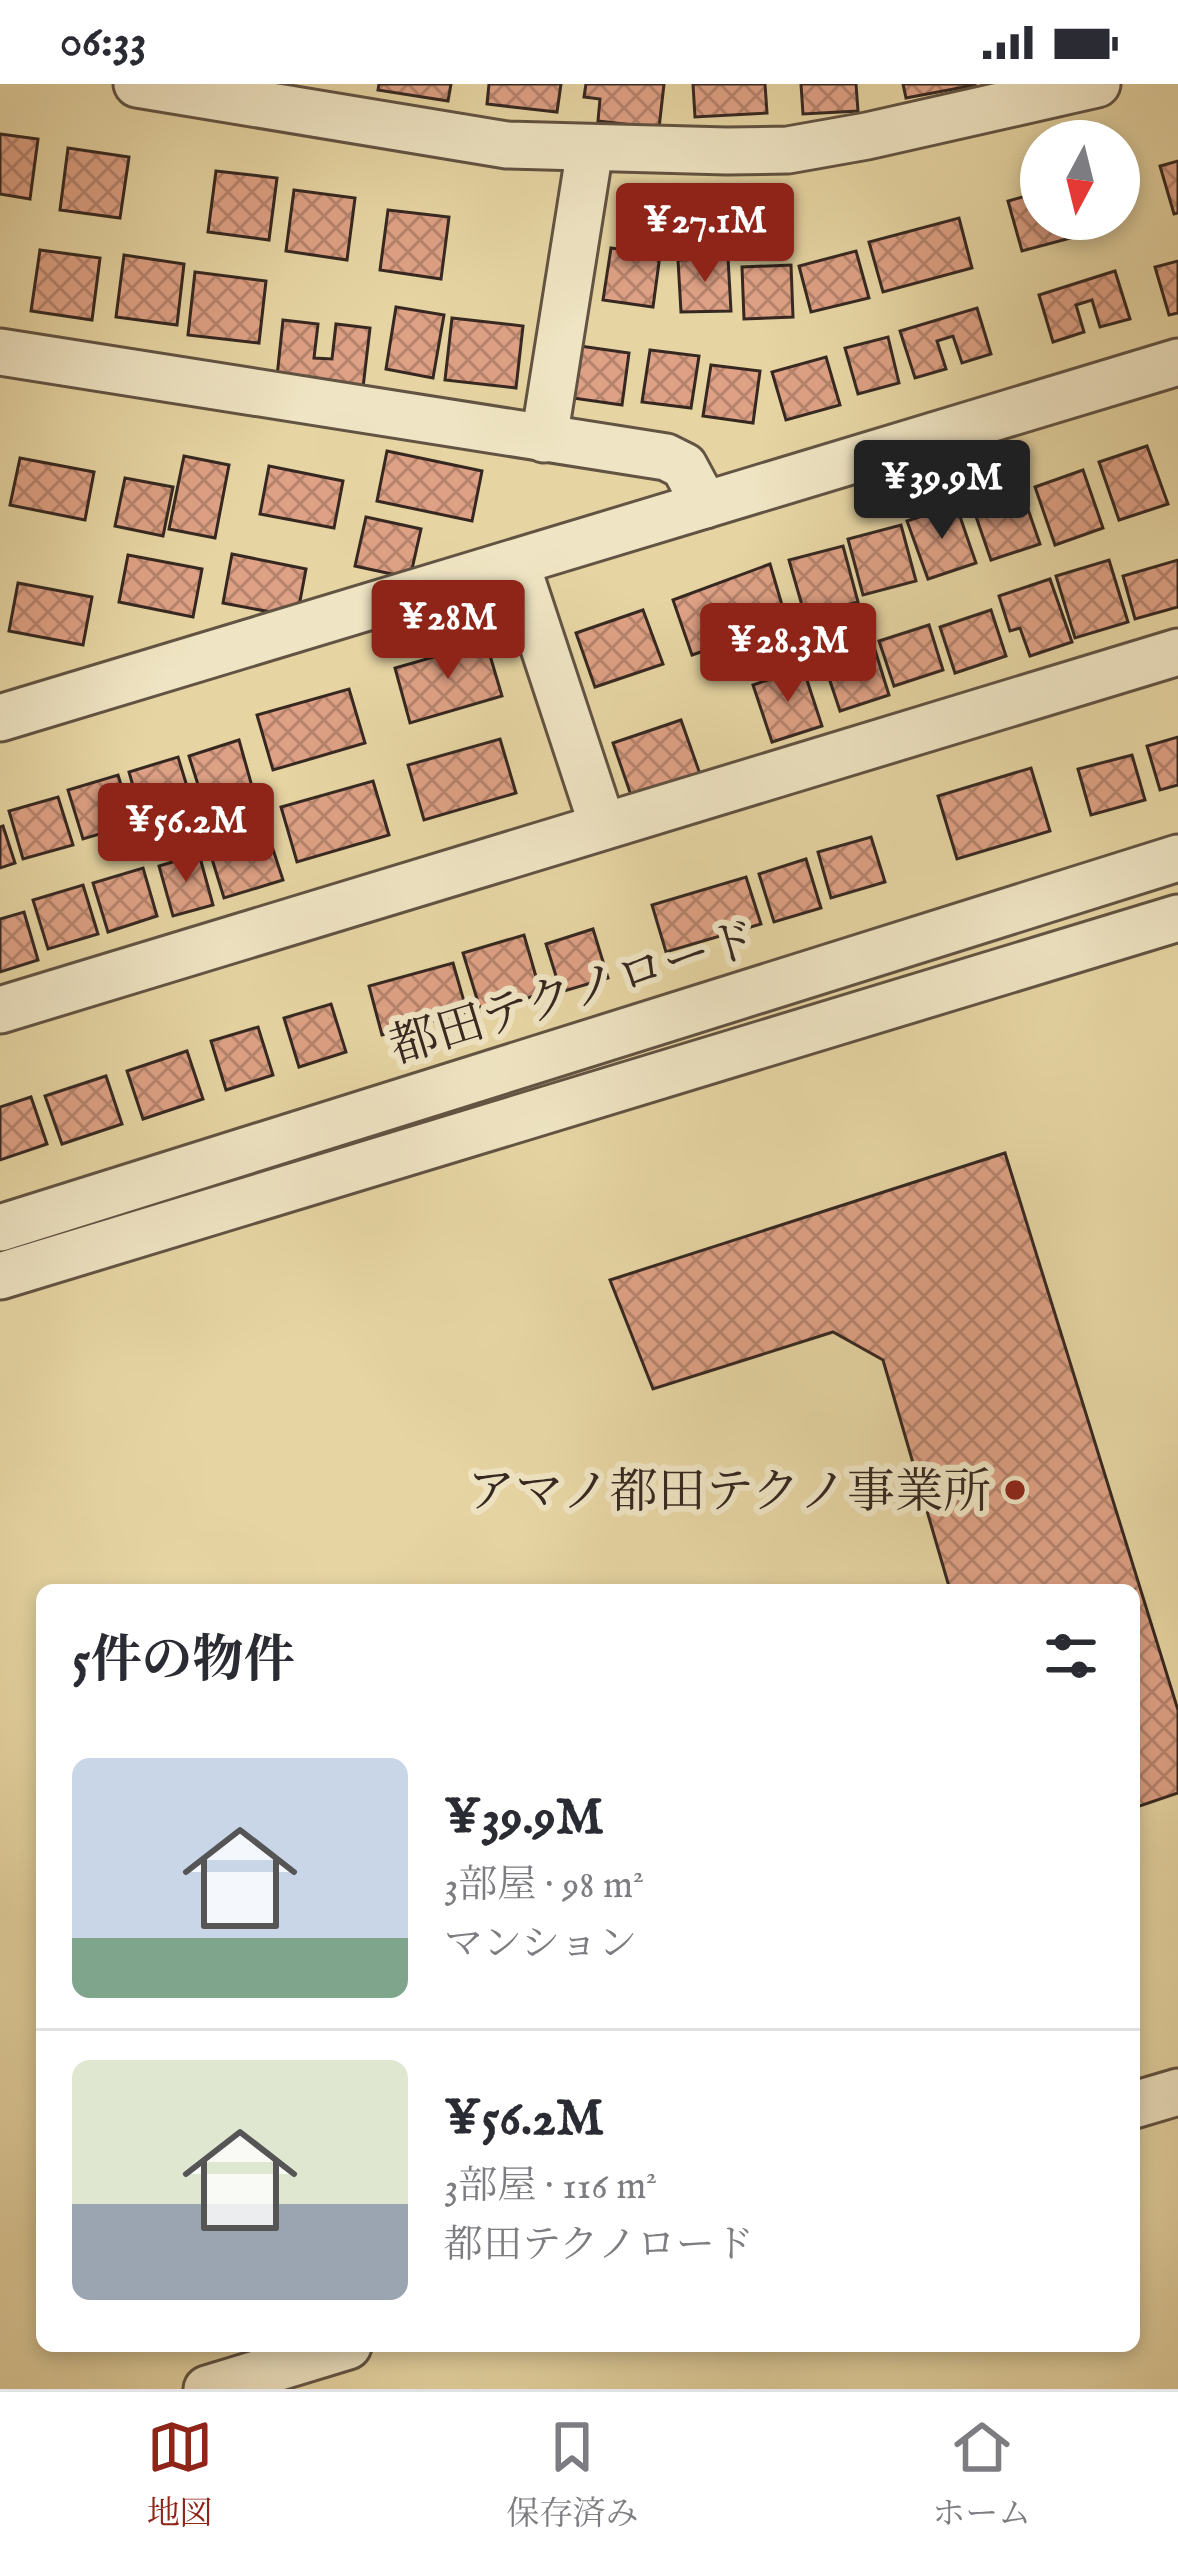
<!DOCTYPE html>
<html lang="ja">
<meta charset="utf-8">
<style>
:root{--surface:#fff;--page:#f7f7f7;--text:#2b2b33;--muted:#7c7c81;--line:#e1e1e2;--accent:#8f2418}
body{margin:0;font-family:"IM FELL English","Noto Serif JP",serif;background:var(--page);color:var(--text);height:100vh;display:flex;flex-direction:column;font-size:45px;white-space:nowrap}
*{box-sizing:border-box;margin:0}
p{font-size:39px;color:var(--muted)}
.icon{flex:none;width:66px;height:66px;fill:none;stroke:currentColor;stroke-width:2;stroke-linecap:round;stroke-linejoin:round}
.map{position:relative;flex:1;overflow:hidden}
.panel{position:absolute;left:36px;top:1500px;width:1104px;height:768px;display:flex;flex-direction:column;background:var(--surface);border-radius:18px;box-shadow:0 6px 18px #0003}
.panel>*{flex:none}
.needle{width:78px;rotate:187deg}
.controls{position:absolute;left:1020px;top:36px;display:grid;gap:24px}
.controls a{display:grid;place-items:center;width:120px;height:120px;border-radius:50%;background:var(--surface);box-shadow:0 6px 18px #0003;font-size:60px}
.price{position:absolute;translate:-50% -102px;padding:0 27px;border-radius:12px;background:var(--accent);color:#fff;font-size:39px;line-height:78px;filter:drop-shadow(0 3px 6px #0008)}
.price::after{content:'';position:absolute;left:50%;top:72px;width:36px;height:27px;margin-left:-18px;background:inherit;clip-path:polygon(0 0,100% 0,50% 100%)}
.price.selected{background:#222;color:#fff}
ul{padding:0;list-style:none}
li{display:flex;align-items:center;gap:36px;height:300px;padding:0 36px}
li+li{border-top:3px solid var(--line)}
li span{display:grid;place-items:center;flex:none;width:336px;height:240px;border-radius:18px;color:#555}
li>.icon{margin-inline-start:auto}
span .icon{width:144px;height:144px;fill:#fffc;stroke-width:1}
li b{font-size:51px}
h2{display:flex;justify-content:space-between;align-items:center;height:144px;padding:0 36px;font-size:51px}
.status{display:flex;justify-content:space-between;align-items:center;height:84px;padding:0 60px;background:var(--surface);direction:ltr}
.status svg{height:33px;fill:currentColor}
.tab-bar{display:flex;justify-content:space-around;align-items:center;height:168px;border-top:3px solid var(--line);background:var(--surface);font-size:33px;color:var(--muted)}
.tab-bar a{display:grid;justify-items:center;gap:6px}
.tab-bar .selected{color:var(--accent)}
.map>svg:first-child{display:block}
.building{fill:url(#building-cross-hatch);stroke:#362821;stroke-width:3}
.lines{fill:none;stroke-linecap:round;stroke-linejoin:round}
.minor-casing{stroke:#625342;stroke-width:51}
.minor{stroke:#efe4c3;stroke-width:45}
.poi-dot{fill:#8f2418;stroke:#efe4c3;stroke-width:4.5}
.labels{text-anchor:middle;stroke-width:12;stroke-linejoin:round;paint-order:stroke}
.street-label{font-size:48px;fill:#362821;stroke:#efe4c3}
.poi-label{font-size:48px;fill:#362821;stroke:#efe4c3;text-anchor:end}
</style>
<div class="status"><b>06:33</b><svg viewBox="0 0 49 12"><path d="M0 12V9h3v3zM5 12V6h3v6zM10 12V3h3v9zM15 12V0h3v12zM26 1h20v11H26zM47 4h2v5h-2z"/></svg></div>
<div class="map">
<svg width="1178" height="2305" viewBox="0 0 1178 2305">
<defs>
<pattern id="building-cross-hatch" width="8" height="8" patternUnits="userSpaceOnUse" patternTransform="scale(3)"><rect width="8" height="8" fill="#dea185"/><path d="M0 0l8 8M0 8l8-8" fill="none" stroke="#b5836c"/></pattern>
</defs>
<rect width="100%" height="100%" fill="#e6d5a3"/>
<filter id="stains"><feTurbulence type="fractalNoise" baseFrequency=".00167" numOctaves="4"/><feColorMatrix values="0 0 0 0 .2 0 0 0 0 .09 0 0 0 0 .02 0 0 0 .5 -.17"/></filter>
<radialGradient id="worn" r=".72"><stop offset=".6" stop-color="#630" stop-opacity="0"/><stop offset="1" stop-color="#630" stop-opacity=".3"/></radialGradient>
<!-- building -->
<g class="building">
<path d="M379,0H451L448,17L378,6Z"/>
<path d="M489,0H561L557,28L487,20Z"/>
<path d="M586,0H664L659,44L598,37L600,15L584,13Z"/>
<path d="M693,0H765L767,29L695,33Z"/>
<path d="M801,0H856L858,27L803,30Z"/>
<path d="M903,0H974L975,1L906,14Z"/>
<path d="M0,50L38,55L30,115L0,110Z"/>
<path d="M68,64L129,73L120,134L60,126Z"/>
<path d="M1178,77V129L1174,130L1160,82Z"/>
<path d="M216,87L277,94L269,156L208,148Z"/>
<path d="M294,106L355,114L347,176L286,167Z"/>
<path d="M1041,108V135H1109L1112,143L1022,167L1008,117Z"/>
<path d="M388,126L449,133L441,195L380,186Z"/>
<path d="M959,134L972,184L883,208L869,158Z"/>
<path d="M611,164L660,171L653,223L603,216Z"/>
<path d="M40,166L100,174L92,236L31,227Z"/>
<path d="M856,167L869,214L811,228L799,182Z"/>
<path d="M124,171L184,180L177,241L116,233Z"/>
<path d="M728,174L731,227L681,228L678,176Z"/>
<path d="M1178,177V229L1169,231L1155,183Z"/>
<path d="M791,181L793,233L744,235L742,183Z"/>
<path d="M1115,187L1130,235L1100,243L1092,216L1076,221L1084,248L1053,258L1039,211Z"/>
<path d="M195,188L266,197L259,259L188,251Z"/>
<path d="M396,223L444,231L433,294L386,285Z"/>
<path d="M977,224L991,270L962,279L953,252L937,257L946,285L915,294L900,247Z"/>
<path d="M452,234L523,242L516,304L445,296Z"/>
<path d="M283,236L318,240L314,274L332,275L336,240L370,244L362,312L276,302Z"/>
<path d="M888,253L899,299L858,310L845,264Z"/>
<path d="M580,262L629,269L622,321L573,314Z"/>
<path d="M650,266L699,272L691,324L642,318Z"/>
<path d="M826,273L840,321L786,336L772,288Z"/>
<path d="M711,281L760,287L753,339L703,332Z"/>
<path d="M1147,362L1168,420L1119,436L1099,378Z"/>
<path d="M387,367L482,387L472,437L377,417Z"/>
<path d="M184,372L229,381L215,454L169,445Z"/>
<path d="M20,374L94,388L85,436L10,421Z"/>
<path d="M269,382L343,397L334,444L260,430Z"/>
<path d="M1083,386L1103,444L1055,461L1035,403Z"/>
<path d="M125,394L173,403L163,452L115,442Z"/>
<path d="M1020,402L1040,460L991,476L971,418Z"/>
<path d="M956,421L976,479L928,495L907,437Z"/>
<path d="M366,433L421,445L410,494L355,482Z"/>
<path d="M901,441L916,497L863,511L848,455Z"/>
<path d="M843,462L858,518L805,532L789,476Z"/>
<path d="M232,470L306,485L297,533L223,519Z"/>
<path d="M128,471L202,485L193,533L119,518Z"/>
<path d="M1109,476L1128,538L1075,554L1056,492Z"/>
<path d="M1178,476V523L1135,535L1123,492Z"/>
<path d="M770,480L787,538L692,571L673,516Z"/>
<path d="M1050,495L1072,558L1030,572L1020,544L1010,547L999,512Z"/>
<path d="M18,499L92,513L83,561L9,547Z"/>
<path d="M643,526L663,580L595,603L576,549Z"/>
<path d="M991,526L1006,572L955,589L940,543Z"/>
<path d="M929,541L943,586L894,602L879,557Z"/>
<path d="M486,558L502,612L410,639L395,584Z"/>
<path d="M875,566L889,611L840,627L825,582Z"/>
<path d="M803,584L822,642L772,658L753,601Z"/>
<path d="M349,605L365,659L273,686L257,631Z"/>
<path d="M681,636L700,690L632,714L613,659Z"/>
<path d="M1178,653V701L1160,706L1147,662Z"/>
<path d="M500,655L516,709L424,736L408,681Z"/>
<path d="M239,656L253,706L204,720L189,672Z"/>
<path d="M1132,671L1145,716L1091,731L1078,685Z"/>
<path d="M178,673L193,722L143,737L129,688Z"/>
<path d="M1031,684L1050,747L957,775L938,712Z"/>
<path d="M118,691L133,740L83,755L68,706Z"/>
<path d="M373,697L389,751L297,778L281,723Z"/>
<path d="M58,713L73,761L23,775L9,727Z"/>
<path d="M3,742L15,779L0,784V743Z"/>
<path d="M266,744L283,796L224,814L208,762Z"/>
<path d="M871,753L885,798L831,814L818,768Z"/>
<path d="M199,770L213,821L173,832L159,782Z"/>
<path d="M806,775L821,824L774,838L759,790Z"/>
<path d="M143,784L157,832L108,848L93,799Z"/>
<path d="M746,793L761,840L666,868L652,821Z"/>
<path d="M83,801L98,850L48,865L33,816Z"/>
<path d="M24,828L38,876L0,888V835Z"/>
<path d="M593,845L608,894L561,908L546,860Z"/>
<path d="M524,851L541,910L481,928L463,869Z"/>
<path d="M453,879L467,928L382,951L369,902Z"/>
<path d="M331,920L346,968L299,983L284,934Z"/>
<path d="M258,943L273,991L226,1006L211,957Z"/>
<path d="M187,967L203,1015L143,1035L127,987Z"/>
<path d="M106,992L122,1040L62,1060L45,1012Z"/>
<path d="M31,1013L47,1060L0,1076V1023Z"/>
<path d="M1005,1069L1178,1626V1709L1134,1724V1506H950L883,1276L833,1248L653,1305L610,1196Z"/>
</g>
<g class="lines">
<!-- minor casing -->
<g class="minor-casing">
<g id="minor">
<path d="M137,0L507,61L727,67L788,66L867,52L1097,0"/>
<path d="M0,268L666,373L684,382L705,421"/>
<path d="M544,355L590,65"/>
<path d="M516,479L602,740"/>
<path d="M0,634L1178,278"/>
<path d="M0,926L1178,568"/>
<path d="M0,1144L1178,774"/>
<path d="M0,1192L1178,834"/>
<path d="M1134,2021L1178,2008"/>
<path d="M207,2305L348,2262"/>
</g>
</g>
<!-- minor -->
<use href="#minor" class="minor"/>
</g>
<!-- markers -->
<circle class="poi-dot" cx="1015" cy="1406" r="12"/>
<g class="labels">
<!-- street labels -->
<g class="street-label">
<text transform="translate(573 907) rotate(-17)" y="17">都田テクノロード</text>
</g>
<!-- poi labels -->
<g class="poi-label">
<text x="991" y="1423">アマノ都田テクノ事業所</text>
</g>
</g>
<rect width="100%" height="100%" filter="url(#stains)"/>
<rect width="100%" height="100%" fill="url(#worn)"/>
</svg>
<div class="controls">
<a><svg class="needle" viewBox="-14 -14 28 28"><path d="M0-13l5 13h-10z" fill="#e53935"/><path d="M0 13l5-13h-10z" fill="#7c7c81"/></svg></a>
</div>
<b class="price" style="left:705px;top:201px">¥27.1M</b>
<b class="price selected" style="left:942px;top:458px">¥39.9M</b>
<b class="price" style="left:448px;top:598px">¥28M</b>
<b class="price" style="left:788px;top:621px">¥28.3M</b>
<b class="price" style="left:186px;top:801px">¥56.2M</b>
<section class="panel">
<h2>5件の物件<svg class="icon" aria-label="filters" viewBox="0 0 24 24"><path d="M4 7h16M4 17h16"/><circle cx="9" cy="7" r="2"/><circle cx="15" cy="17" r="2"/></svg></h2>
<ul>
<li><span style="background:linear-gradient(#c9d6e8 75%,#7fa58c 0)"><svg class="icon" aria-label="home" viewBox="0 0 24 24"><path d="M3 11l9-7 9 7M6 9v11h12V9"/></svg></span><div><b>¥39.9M</b><p>3部屋 · 98 m²</p><p>マンション</p></div></li>
<li><span style="background:linear-gradient(#dfe7d0 60%,#9aa5b1 0)"><svg class="icon" aria-label="home" viewBox="0 0 24 24"><path d="M3 11l9-7 9 7M6 9v11h12V9"/></svg></span><div><b>¥56.2M</b><p>3部屋 · 116 m²</p><p>都田テクノロード</p></div></li>
</ul>
</section>
</div>
<nav class="tab-bar">
<a class="selected"><svg class="icon" aria-label="map" viewBox="0 0 24 24"><path d="M3 6l6-2 6 2 6-2v14l-6 2-6-2-6 2zM9 4v14M15 6v14"/></svg>地図</a>
<a><svg class="icon" aria-label="saved" viewBox="0 0 24 24"><path d="M7 4h10v16l-5-4-5 4z"/></svg>保存済み</a>
<a><svg class="icon" aria-label="home" viewBox="0 0 24 24"><path d="M3 11l9-7 9 7M6 9v11h12V9"/></svg>ホーム</a>
</nav>
